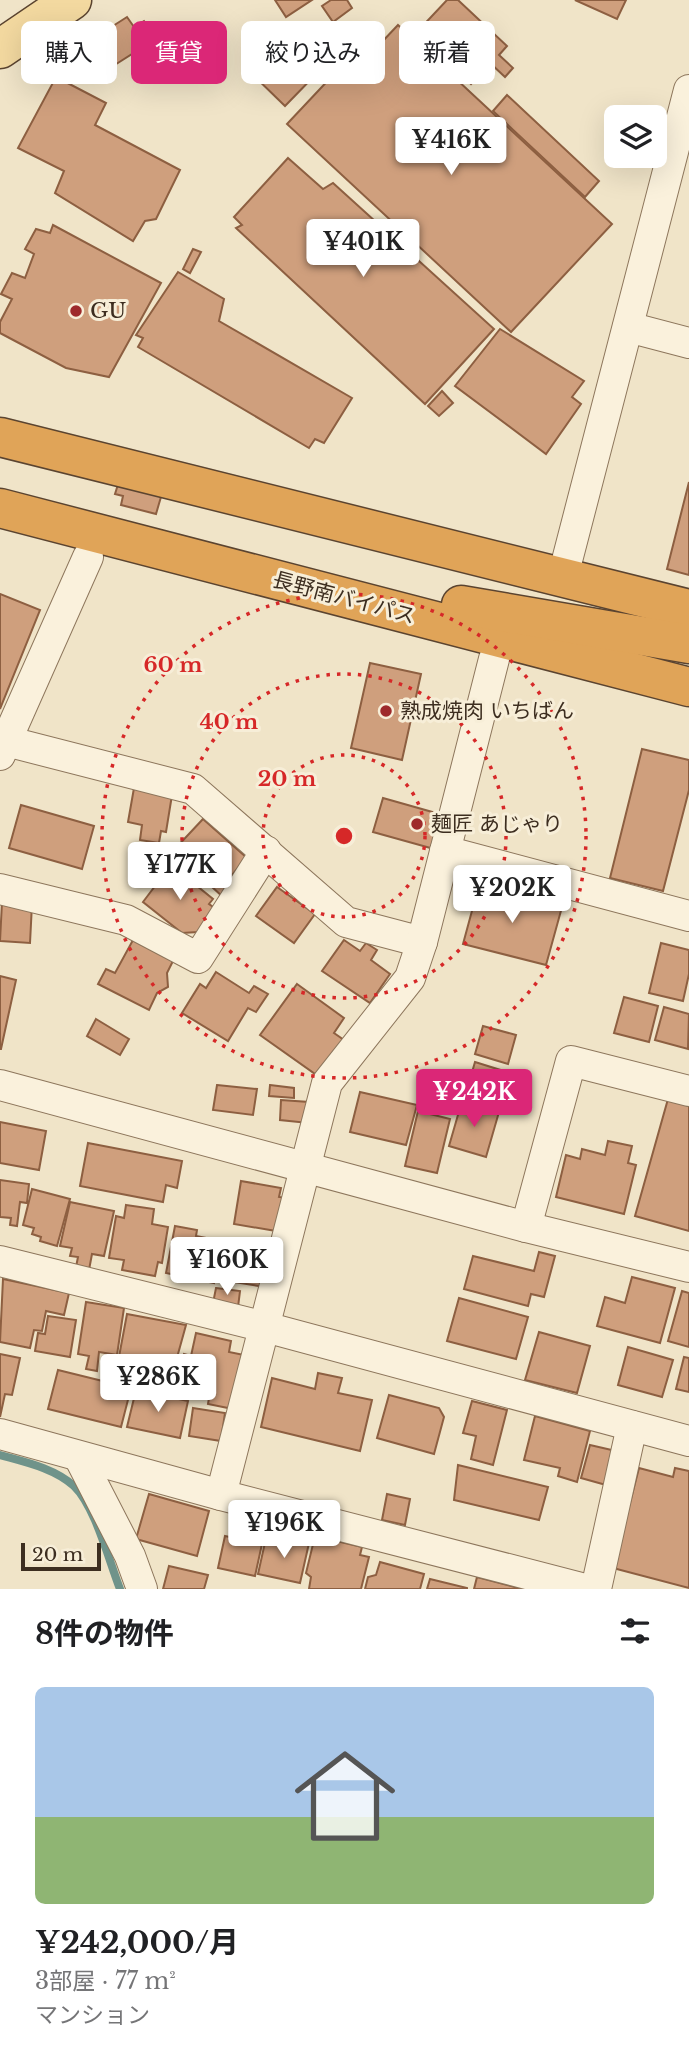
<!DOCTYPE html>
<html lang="ja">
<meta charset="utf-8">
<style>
:root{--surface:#fff;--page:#f6f6f6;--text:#202124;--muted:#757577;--line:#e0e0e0;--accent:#db2777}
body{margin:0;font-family:"Libre Baskerville","Noto Sans JP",serif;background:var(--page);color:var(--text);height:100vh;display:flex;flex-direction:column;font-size:26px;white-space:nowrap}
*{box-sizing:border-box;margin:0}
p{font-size:23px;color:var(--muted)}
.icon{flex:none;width:38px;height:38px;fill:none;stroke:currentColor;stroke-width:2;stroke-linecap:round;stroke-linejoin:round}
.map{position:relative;height:1589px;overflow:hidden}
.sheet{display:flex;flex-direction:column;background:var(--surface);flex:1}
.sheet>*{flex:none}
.hud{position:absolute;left:21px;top:21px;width:648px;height:63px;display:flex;gap:14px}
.fabs{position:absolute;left:604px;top:105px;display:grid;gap:14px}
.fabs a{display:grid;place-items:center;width:63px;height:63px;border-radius:10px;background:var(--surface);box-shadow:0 7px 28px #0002;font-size:35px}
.scale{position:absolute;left:21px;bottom:18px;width:80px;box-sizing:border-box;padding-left:7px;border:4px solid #3d2e20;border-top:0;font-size:19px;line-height:24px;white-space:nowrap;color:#3d2e20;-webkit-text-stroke:5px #f7eed8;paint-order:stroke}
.price{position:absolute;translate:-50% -60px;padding:0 16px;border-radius:7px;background:#fff;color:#222;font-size:23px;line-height:46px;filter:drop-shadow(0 2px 4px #0008)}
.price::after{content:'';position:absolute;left:50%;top:42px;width:21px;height:16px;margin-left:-10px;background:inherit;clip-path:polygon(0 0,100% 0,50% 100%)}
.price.on{background:var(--accent);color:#fff}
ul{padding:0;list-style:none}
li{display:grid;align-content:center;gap:14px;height:371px;padding:0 35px}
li+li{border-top:2px solid var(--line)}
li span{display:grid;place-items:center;height:217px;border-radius:10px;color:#555}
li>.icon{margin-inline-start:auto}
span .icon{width:126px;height:126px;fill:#fffc;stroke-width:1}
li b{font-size:30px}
h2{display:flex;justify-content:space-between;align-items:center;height:84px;padding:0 35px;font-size:30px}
.pill{padding:0 24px;border-radius:10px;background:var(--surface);box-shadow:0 7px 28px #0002;font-size:24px;line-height:63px}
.pill.on{background:var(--accent);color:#fff}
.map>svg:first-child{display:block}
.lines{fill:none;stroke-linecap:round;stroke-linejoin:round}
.stream{stroke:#6f938a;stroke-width:8}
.building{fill:#cf9f7d;stroke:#8d5f41;stroke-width:2}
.minor-casing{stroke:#8d765c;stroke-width:32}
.major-casing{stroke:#5b4430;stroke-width:41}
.highway-casing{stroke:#5b4430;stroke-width:41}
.minor{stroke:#faf1dc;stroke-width:30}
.major{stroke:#f3d9a0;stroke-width:38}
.highway{stroke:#e0a458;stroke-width:38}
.ring{fill:none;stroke:#d62828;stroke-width:3.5;stroke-dasharray:3.5 7}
.poi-dot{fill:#9e2a2b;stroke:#f7eed8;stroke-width:2.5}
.labels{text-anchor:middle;stroke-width:6;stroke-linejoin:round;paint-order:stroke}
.poi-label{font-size:21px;fill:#3d2e20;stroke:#f7eed8;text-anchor:start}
.street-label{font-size:21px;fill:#3d2e20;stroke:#f7eed8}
.centre{fill:#d62828;stroke:#f7eed8;stroke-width:3.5}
.ring-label{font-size:21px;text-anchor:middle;font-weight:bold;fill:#d62828;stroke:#f7eed8;stroke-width:6;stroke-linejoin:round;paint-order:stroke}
</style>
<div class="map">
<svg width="689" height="1589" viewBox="0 0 689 1589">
<rect width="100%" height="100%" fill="#f0e4c8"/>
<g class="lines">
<!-- stream -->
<path class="stream" d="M0,1455C25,1462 54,1468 74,1486C95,1506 109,1561 120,1589"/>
</g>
<!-- building -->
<g class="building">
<path d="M275,0H312L286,17Z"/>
<path d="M331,0H347L352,8L333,22L322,6Z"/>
<path d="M447,0H458L507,46L499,55L513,68L505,77L490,63L471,84L416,33Z"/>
<path d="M575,0H626L617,19Z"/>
<path d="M127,17L134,27L144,21L164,50L147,60L140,49L110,68L91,40Z"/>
<path d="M398,25L612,224L511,332L287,124L335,73L344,82Z"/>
<path d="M290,35L323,67L285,106L252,74Z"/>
<path d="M56,77L106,103L95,125L180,170L156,219L145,221L133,241L55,193L64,171L18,148Z"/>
<path d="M507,95L599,181L585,197L493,111Z"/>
<path d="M288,158L323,189L333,183L494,329L425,404L236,228L242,225L234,217Z"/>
<path d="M53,225L161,283L109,377L66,368L0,333V322L12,299L1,294L12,273L25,278L34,254L25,249L36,229L50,233Z"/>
<path d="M193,249L201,252L190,273L183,269Z"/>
<path d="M178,272L224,299L219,321L352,398L324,443L315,439L309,448L138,347L143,338L136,335Z"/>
<path d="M500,329L584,381L572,397L581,404L546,454L455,386Z"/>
<path d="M442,391L453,403L439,416L428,406Z"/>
<path d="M120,478L163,490L156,514L121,505L123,496L115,494Z"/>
<path d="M689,482V575L667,569Z"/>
<path d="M0,594L40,610L0,709Z"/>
<path d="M370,663L421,674L402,760L351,748Z"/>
<path d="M642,749L689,760V790L663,891L610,878Z"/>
<path d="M134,788L172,795L166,832L161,831L159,843L140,840L142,825L128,822Z"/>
<path d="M383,798L443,815L434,849L373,832Z"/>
<path d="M21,805L94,826L82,869L9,848Z"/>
<path d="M203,819L247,858L232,875L239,881L223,897L173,851Z"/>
<path d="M171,865L213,899L209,904L216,909L198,932L182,933L143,902Z"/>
<path d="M479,885L562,907L546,965L463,944Z"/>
<path d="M277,887L315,914L294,943L256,916Z"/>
<path d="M2,902L32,904L30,943L0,941Z"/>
<path d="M133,940L173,961L167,973L168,987L157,993L149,1010L98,984L106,969L115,973Z"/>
<path d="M344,940L360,951L366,943L377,950L371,960L390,974L370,1003L322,971Z"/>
<path d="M661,943L689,950V974L683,1001L649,993Z"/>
<path d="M216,972L249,993L254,986L268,994L256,1012L248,1008L228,1041L182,1013L200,984L206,988Z"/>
<path d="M0,976L16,980L1,1049H0Z"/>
<path d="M297,984L344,1018L334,1033L344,1040L318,1076L260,1035Z"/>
<path d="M624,997L658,1006L649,1042L614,1033Z"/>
<path d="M664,1007L689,1014L688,1049L655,1040Z"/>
<path d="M96,1019L129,1039L120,1055L87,1036Z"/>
<path d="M483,1026L516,1035L508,1064L475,1054Z"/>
<path d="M475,1062L507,1072L498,1102L466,1093Z"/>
<path d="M217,1085L257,1089L253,1115L213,1110Z"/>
<path d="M270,1085L294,1088V1098L269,1096Z"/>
<path d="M360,1092L417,1105L406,1145L350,1132Z"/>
<path d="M668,1099L689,1104V1231L635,1216Z"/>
<path d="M281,1100L309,1102L308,1123L280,1120Z"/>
<path d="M462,1101L499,1112L486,1157L449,1146Z"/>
<path d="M418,1111L450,1119L437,1173L405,1166Z"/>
<path d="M0,1122L46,1131L39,1170L0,1163Z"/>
<path d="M608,1141L632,1146L628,1163L636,1165L624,1214L556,1197L566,1155L580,1159L582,1149L605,1155Z"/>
<path d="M88,1143L182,1161L177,1188L166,1185L163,1202L80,1186Z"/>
<path d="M0,1180L29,1184L27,1203L20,1202L17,1226L10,1225L11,1218L0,1217Z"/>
<path d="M241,1181L281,1188L279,1197L287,1198L282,1232L234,1224Z"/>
<path d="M32,1189L70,1199L57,1246L40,1241L41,1237L32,1234L34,1228L23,1225Z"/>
<path d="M70,1202L114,1211L104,1256L92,1254L89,1270L76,1267L78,1257L70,1256L72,1248L60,1246Z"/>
<path d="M126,1205L154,1209L152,1224L168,1227L162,1263L158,1262L155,1276L122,1270L124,1260L109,1258L116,1216L124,1218Z"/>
<path d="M175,1226L197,1230L196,1236L222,1241L214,1283L166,1273Z"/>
<path d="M225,1248L269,1255L265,1287L221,1280Z"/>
<path d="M539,1252L555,1256L544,1297L531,1294L528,1306L464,1289L473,1256L534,1271Z"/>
<path d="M632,1277L675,1288L660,1343L597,1326L605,1297L625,1303Z"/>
<path d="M3,1279L69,1293L64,1315L46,1311L42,1331L34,1330L30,1348L0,1342Z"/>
<path d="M216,1288L240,1291L238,1307L213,1303Z"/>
<path d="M682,1291L689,1293V1347L668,1341Z"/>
<path d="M459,1298L528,1317L516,1359L447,1341Z"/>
<path d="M86,1302L124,1308L117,1355L99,1352L97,1371L86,1369L89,1356L78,1354Z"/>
<path d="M127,1314L186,1325L173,1372L118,1362Z"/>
<path d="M48,1316L76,1320L70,1357L35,1351L38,1333L45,1334Z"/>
<path d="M539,1332L590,1346L577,1393L525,1380Z"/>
<path d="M196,1333L231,1341L229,1352L244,1355L233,1409L208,1404L209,1398L175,1391L184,1354L191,1356Z"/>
<path d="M628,1347L673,1360L662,1397L618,1385Z"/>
<path d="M0,1354L20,1358L12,1395L5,1394L0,1417Z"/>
<path d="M684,1357L689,1358V1392L676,1389Z"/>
<path d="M58,1370L131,1388L121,1427L48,1409Z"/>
<path d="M318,1373L342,1378L338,1393L372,1400L360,1451L261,1427L272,1378L315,1389Z"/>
<path d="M136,1390L188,1401L180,1438L127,1427Z"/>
<path d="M389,1395L439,1408L444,1417L434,1454L377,1438Z"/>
<path d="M472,1401L507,1410L493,1465L471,1459L476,1436L463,1433Z"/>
<path d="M193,1408L225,1413L221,1441L189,1436Z"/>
<path d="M535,1416L590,1431L577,1482L558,1476L560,1468L524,1460Z"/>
<path d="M590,1445L616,1451L606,1485L581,1478Z"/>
<path d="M458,1465L548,1487L539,1520L454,1500Z"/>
<path d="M639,1468L673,1477L675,1468L689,1471V1588L613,1568Z"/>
<path d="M149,1494L209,1511L197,1556L136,1539Z"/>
<path d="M387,1494L410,1499L405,1525L382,1520Z"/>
<path d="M225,1536L262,1544L255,1576L218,1568Z"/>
<path d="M315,1536L362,1547L360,1555L369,1557L361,1589H309L311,1577L306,1573Z"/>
<path d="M266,1538L309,1543L300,1583L258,1574Z"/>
<path d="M380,1562L424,1574L420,1589H365L368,1577L376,1575Z"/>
<path d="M169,1566L208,1575L204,1589H163Z"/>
<path d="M477,1577L522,1589H474Z"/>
<path d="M430,1579L467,1588V1589H427Z"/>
</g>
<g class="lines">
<!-- minor casing -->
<g class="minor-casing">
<g id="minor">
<path d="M628,327L689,343"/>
<path d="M563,576L689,90"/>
<path d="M6,741L193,789L346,922L422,942"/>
<path d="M0,755L88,557"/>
<path d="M445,851L689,916"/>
<path d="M0,889L126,920L198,958L266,851"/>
<path d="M0,1085L526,1227L689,1267"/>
<path d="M526,1227L571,1061L689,1091"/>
<path d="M0,1261L265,1327L689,1441"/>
<path d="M0,1434L221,1495L585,1589"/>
<path d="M79,1457L130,1556L142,1589"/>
<path d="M221,1495L327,1083L410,978L422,942L494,659"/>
<path d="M596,1589L632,1426"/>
</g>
</g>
<!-- major casing -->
<g class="major-casing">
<path id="major" d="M0,49L72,0"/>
</g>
<!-- highway casing -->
<g class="highway-casing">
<g id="highway">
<path d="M0,437L689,609"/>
<path d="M0,508L689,687"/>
<path d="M461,605L689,644"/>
</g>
</g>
<!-- minor -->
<use href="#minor" class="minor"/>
<!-- major -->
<use href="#major" class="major"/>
<!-- highway -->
<use href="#highway" class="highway"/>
</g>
<!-- distance rings -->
<g class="ring">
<circle cx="344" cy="836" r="81"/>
<circle cx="344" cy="836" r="162"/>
<circle cx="344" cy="836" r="242"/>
</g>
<!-- markers -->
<g class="poi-dot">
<circle cx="76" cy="311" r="7"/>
<circle cx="386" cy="711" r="7"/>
<circle cx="417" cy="824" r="7"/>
</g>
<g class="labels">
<!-- poi labels -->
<g class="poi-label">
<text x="90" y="318">GU</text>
<text x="400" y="718">熟成焼肉 いちばん</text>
<text x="431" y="831">麺匠 あじゃり</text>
</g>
<!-- street labels -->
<g class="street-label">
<text transform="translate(344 598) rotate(15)" y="7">長野南バイパス</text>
</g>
</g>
<circle cx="344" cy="836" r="10" class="centre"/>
<g class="ring-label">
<text x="173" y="672">60 m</text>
<text x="229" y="729">40 m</text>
<text x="287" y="786">20 m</text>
</g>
</svg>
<div class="fabs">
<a><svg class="icon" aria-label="layers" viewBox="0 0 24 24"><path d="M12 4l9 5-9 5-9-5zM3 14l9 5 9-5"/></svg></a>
</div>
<div class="scale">20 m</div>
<b class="price" style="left:451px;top:177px">¥416K</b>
<b class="price" style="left:363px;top:279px">¥401K</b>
<b class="price" style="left:180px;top:902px">¥177K</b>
<b class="price" style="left:512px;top:925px">¥202K</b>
<b class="price on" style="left:474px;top:1129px">¥242K</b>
<b class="price" style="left:227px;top:1297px">¥160K</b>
<b class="price" style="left:158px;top:1414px">¥286K</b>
<b class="price" style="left:284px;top:1560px">¥196K</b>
<div class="hud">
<a class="pill">購入</a>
<a class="pill on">賃貸</a>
<a class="pill">絞り込み</a>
<a class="pill">新着</a>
</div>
</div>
<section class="sheet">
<h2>8件の物件<svg class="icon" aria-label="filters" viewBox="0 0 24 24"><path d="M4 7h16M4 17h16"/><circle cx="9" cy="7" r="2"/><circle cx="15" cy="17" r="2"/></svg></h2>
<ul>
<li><span style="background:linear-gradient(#a9c7e8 60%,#8fb573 0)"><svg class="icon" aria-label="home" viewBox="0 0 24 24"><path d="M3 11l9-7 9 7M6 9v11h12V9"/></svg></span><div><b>¥242,000/月</b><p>3部屋 · 77 m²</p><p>マンション</p></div></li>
</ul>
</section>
